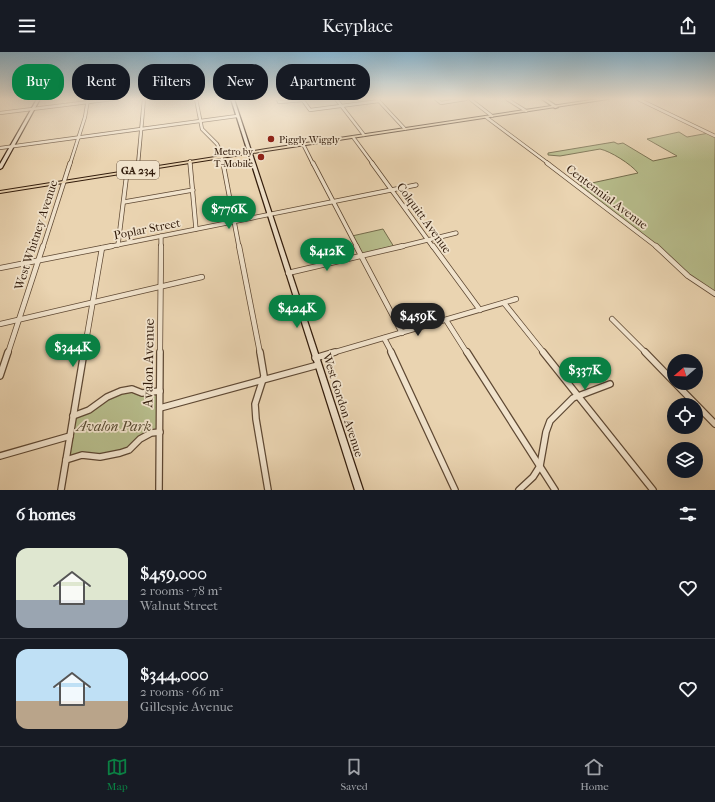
<!DOCTYPE html>
<meta charset="utf-8">
<style>
:root{--surface:#171b24;--page:#20242c;--text:#f1f3f6;--muted:#9ea1a6;--line:#363941;--accent:#0b8043}
body{margin:0;font-family:"IM FELL French Canon",serif;background:var(--page);color:var(--text);height:100vh;display:flex;flex-direction:column;font-size:15px;white-space:nowrap}
*{box-sizing:border-box;margin:0}
p{font-size:13px;color:var(--muted)}
.icon{flex:none;width:22px;height:22px;fill:none;stroke:currentColor;stroke-width:2;stroke-linecap:round;stroke-linejoin:round}
.map{position:relative;height:438px;overflow:hidden}
.side{display:flex;flex-direction:column;background:var(--surface);flex:1}
.side>*{flex:none}
.hud{position:absolute;left:12px;top:12px;width:400px;height:36px;display:flex;gap:8px}
.needle{width:26px;rotate:251deg}
.buttons{position:absolute;left:667px;top:302px;display:grid;gap:8px}
.buttons a{display:grid;place-items:center;width:36px;height:36px;border-radius:50%;background:var(--surface);box-shadow:0 4px 16px #0002;font-size:20px}
.price{position:absolute;translate:-50% -34px;padding:0 9px;border-radius:14px;background:var(--accent);color:#fff;font-size:13px;line-height:26px;filter:drop-shadow(0 1px 2px #0008)}
.price::after{content:'';position:absolute;left:50%;top:24px;width:12px;height:9px;margin-left:-6px;background:inherit;clip-path:polygon(0 0,100% 0,50% 100%)}
.price.current{background:#222;color:#fff}
ul{padding:0;list-style:none}
li{display:flex;align-items:center;gap:12px;height:100px;padding:0 16px}
li+li{border-top:1px solid var(--line)}
li span{display:grid;place-items:center;flex:none;width:112px;height:80px;border-radius:12px;color:#555}
li>.icon{margin-inline-start:auto}
span .icon{width:48px;height:48px;fill:#fffc;stroke-width:1}
li b{font-size:17px}
h2{display:flex;justify-content:space-between;align-items:center;height:48px;padding:0 16px;font-size:17px}
.pill{padding:0 14px;border-radius:16px;background:var(--surface);box-shadow:0 4px 16px #0002;font-size:14px;line-height:36px}
.pill.current{background:var(--accent);color:#fff}
header{display:flex;justify-content:space-between;align-items:center;height:52px;padding:0 16px;background:var(--surface);font-size:18px;font-weight:600}
.menu{display:flex;justify-content:space-around;align-items:center;height:56px;border-top:1px solid var(--line);background:var(--surface);font-size:11px;color:var(--muted)}
.menu a{display:grid;justify-items:center;gap:2px}
.menu .current{color:var(--accent)}
.map>svg:first-child{display:block}
.green{fill:#b7bd8c;stroke:#746c4c}
.lines{fill:none;stroke-linecap:round;stroke-linejoin:round}
.street-far3-casing{stroke:#5f4934;stroke-width:4}
.street-far2-casing{stroke:#5f4934;stroke-width:5}
.street-far1-casing{stroke:#5f4934;stroke-width:6}
.street-casing{stroke:#5f4934;stroke-width:8}
.secondary-casing{stroke:#311b0b;stroke-width:2.5}
.primary-casing{stroke:#311b0b;stroke-width:2}
.street-far3{stroke:#f1e3cc;stroke-width:2.5}
.street-far2{stroke:#f1e3cc;stroke-width:3.5}
.street-far1{stroke:#f1e3cc;stroke-width:4.5}
.street{stroke:#f1e3cc;stroke-width:5.5}
.secondary{fill:#f1e3cc;fill-rule:evenodd}
.primary{fill:#ead4b1;fill-rule:evenodd}
.poi-dot{fill:#8f2418;stroke:#f1e3cc;stroke-width:1.5}
.labels{text-anchor:middle;stroke-width:3.5;stroke-linejoin:round;paint-order:stroke}
.far-poi-label{font-size:10px;fill:#311b0b;stroke:#f1e3cc;text-anchor:start}
.shield{fill:#f1e3cc;stroke:#6b5745;stroke-width:1}
.shield-label{font-size:11px;font-weight:bold;fill:#311b0b}
.street-label{font-size:12px;fill:#311b0b;stroke:#f1e3cc}
.near-street-label{font-size:14px;fill:#311b0b;stroke:#f1e3cc}
.near-park-label{font-size:14px;font-style:italic;fill:#594c32;stroke:#f1e3cc}
</style>
<header><svg class="icon" aria-label="menu" viewBox="0 0 24 24"><path d="M4 6h16M4 12h16M4 18h16"/></svg>Keyplace<svg class="icon" aria-label="share" viewBox="0 0 24 24"><path d="M12 15V3M7 8l5-5 5 5M5 13v7h14v-7"/></svg></header>
<div class="map">
<svg width="715" height="438" viewBox="0 0 715 438">
<rect width="100%" height="100%" fill="#ead4b1"/>
<filter id="stains"><feTurbulence type="fractalNoise" baseFrequency=".005" numOctaves="4"/><feColorMatrix values="0 0 0 0 .2 0 0 0 0 .09 0 0 0 0 .02 0 0 0 .5 -.17"/></filter>
<radialGradient id="worn" r=".72"><stop offset=".6" stop-color="#630" stop-opacity="0"/><stop offset="1" stop-color="#630" stop-opacity=".3"/></radialGradient>
<!-- green -->
<g class="green">
<path d="M679,80L687,85L709,81L715,84V242L701,234L657,193L578,134L638,121C631,112 610,99 600,97L560,104L548,103V101L614,90L618,92L623,91L653,109L677,104L647,87Z"/>
<path d="M383,177L394,195L361,203L352,184Z"/>
<path d="M122,339H159V379L131,395L108,403L90,402L67,407L74,364Z"/>
</g>
<g class="lines">
<!-- street-far3 casing -->
<g class="street-far3-casing">
<g id="street-far3">
<path d="M196,47L202,77L217,92L220,98L223,112"/>
<path d="M278,47L279,50L303,48"/>
<path d="M302,47L310,58L379,49"/>
<path d="M336,47L364,83"/>
<path d="M436,47L441,51L466,47"/>
<path d="M470,47L492,64"/>
<path d="M507,47L526,59"/>
<path d="M638,47L715,84"/>
<path d="M378,48L405,77"/>
<path d="M0,61L113,47"/>
<path d="M486,65L549,112"/>
<path d="M353,85L373,112"/>
<path d="M303,92L313,112"/>
<path d="M0,96L237,64"/>
<path d="M190,109V112"/>
<path d="M70,112L85,65L88,47"/>
<path d="M138,112L144,47"/>
</g>
</g>
<!-- street-far2 casing -->
<g class="street-far2-casing">
<g id="street-far2">
<path d="M190,111L196,177"/>
<path d="M223,111L239,195"/>
<path d="M313,111L357,195"/>
<path d="M372,111L433,195"/>
<path d="M547,111L657,195"/>
<path d="M137,118L138,111"/>
<path d="M124,150L193,138"/>
<path d="M118,193L127,120"/>
<path d="M43,195L70,111"/>
<path d="M107,195L416,133"/>
<path d="M161,195V184"/>
<path d="M399,195L456,181"/>
</g>
</g>
<!-- street-far1 casing -->
<g class="street-far1-casing">
<g id="street-far1">
<path d="M239,194L260,301"/>
<path d="M356,194L402,281"/>
<path d="M433,194L480,258"/>
<path d="M656,194L688,224L715,242"/>
<path d="M0,216L112,194"/>
<path d="M288,221L403,194"/>
<path d="M504,251L544,301"/>
<path d="M612,267L646,301"/>
<path d="M446,268L467,301"/>
<path d="M0,272L202,225"/>
<path d="M384,286L392,301"/>
<path d="M8,301L43,194"/>
<path d="M84,301L102,196"/>
<path d="M160,301L161,194"/>
<path d="M332,301L516,247"/>
</g>
</g>
<!-- street casing -->
<g class="street-casing">
<g id="street">
<path d="M260,300L264,324L255,352L256,367L268,438"/>
<path d="M391,300L455,438"/>
<path d="M467,300L555,438"/>
<path d="M543,300L653,438"/>
<path d="M645,300L674,330"/>
<path d="M315,306L335,300"/>
<path d="M0,324L8,300"/>
<path d="M675,331L715,372"/>
<path d="M160,356L318,313"/>
<path d="M73,364L89,358L107,345L121,339L132,337L142,341L160,339"/>
<path d="M0,404L70,384"/>
<path d="M66,408L82,403L100,405L120,401L129,398L140,387L151,381L160,380"/>
<path d="M61,438L84,300"/>
<path d="M159,438L160,300"/>
<path d="M519,438L533,425L540,414L546,380L550,369L573,346L610,332"/>
</g>
</g>
<!-- secondary casing -->
<g class="secondary-casing">
<g id="secondary">
<path d="M37,47H40L2,116L0,117V112Z"/>
<path d="M231,47H234L363,438H355Z"/>
<path d="M542,47H546L558,55L555,56Z"/>
</g>
</g>
<!-- primary casing -->
<g class="primary-casing">
<path id="primary" d="M598,47H608L266,99L0,141V139L266,97Z"/>
</g>
<!-- street-far3 -->
<use href="#street-far3" class="street-far3"/>
<!-- street-far2 -->
<use href="#street-far2" class="street-far2"/>
<!-- street-far1 -->
<use href="#street-far1" class="street-far1"/>
<!-- street -->
<use href="#street" class="street"/>
<!-- secondary -->
<use href="#secondary" class="secondary"/>
<!-- primary -->
<use href="#primary" class="primary"/>
</g>
<!-- sky -->
<linearGradient id="sky" x2="0" y2="1"><stop stop-color="#88b6d1"/><stop offset="0.43" stop-color="#f6ecdc"/><stop offset="1" stop-color="#f6ecdc" stop-opacity="0"/></linearGradient>
<rect width="715" height="109" fill="url(#sky)"/>
<!-- markers -->
<g class="poi-dot">
<circle cx="271" cy="87" r="4"/>
<circle cx="261" cy="105" r="4"/>
</g>
<g class="labels">
<!-- far-poi labels -->
<g class="far-poi-label">
<text x="279" y="91">Piggly Wiggly</text>
<text x="253" y="103" text-anchor="end">Metro by<tspan x="253" dy="12">T-Mobile</tspan></text>
</g>
<!-- shield labels -->
<rect class="shield" x="117" y="109" width="42" height="18" rx="3"/>
<g class="shield-label">
<text x="138" y="122">GA 234</text>
</g>
<!-- street labels -->
<g class="street-label">
<text transform="translate(607 145) rotate(37)" y="4">Centennial Avenue</text>
<text transform="translate(424 166) rotate(54)" y="4">Colquitt Avenue</text>
<text transform="translate(147 177) rotate(-11)" y="4">Poplar Street</text>
<text transform="translate(36 183) rotate(-72)" y="4">West Whitney Avenue</text>
<text transform="translate(343 353) rotate(72)" y="4">West Gordon Avenue</text>
</g>
<!-- near-street labels -->
<g class="near-street-label">
<text transform="translate(148 311) rotate(-89)" y="5">Avalon Avenue</text>
</g>
<!-- near-park labels -->
<g class="near-park-label">
<text x="114" y="379">Avalon Park</text>
</g>
</g>
<rect width="100%" height="100%" filter="url(#stains)"/>
<rect width="100%" height="100%" fill="url(#worn)"/>
</svg>
<div class="buttons">
<a><svg class="needle" viewBox="-14 -14 28 28"><path d="M0-13l5 13h-10z" fill="#e53935"/><path d="M0 13l5-13h-10z" fill="#9ea1a6"/></svg></a>
<a><svg class="icon" aria-label="locate" viewBox="0 0 24 24"><circle cx="12" cy="12" r="6"/><path d="M12 2v4M12 18v4M2 12h4M18 12h4"/></svg></a>
<a><svg class="icon" aria-label="layers" viewBox="0 0 24 24"><path d="M12 4l9 5-9 5-9-5zM3 14l9 5 9-5"/></svg></a>
</div>
<b class="price" style="left:229px;top:178px">$776K</b>
<b class="price" style="left:327px;top:220px">$412K</b>
<b class="price" style="left:297px;top:277px">$424K</b>
<b class="price current" style="left:418px;top:285px">$459K</b>
<b class="price" style="left:73px;top:316px">$344K</b>
<b class="price" style="left:585px;top:339px">$337K</b>
<div class="hud">
<a class="pill current">Buy</a>
<a class="pill">Rent</a>
<a class="pill">Filters</a>
<a class="pill">New</a>
<a class="pill">Apartment</a>
</div>
</div>
<section class="side">
<h2>6 homes<svg class="icon" aria-label="filters" viewBox="0 0 24 24"><path d="M4 7h16M4 17h16"/><circle cx="9" cy="7" r="2"/><circle cx="15" cy="17" r="2"/></svg></h2>
<ul>
<li><span style="background:linear-gradient(#dfe7d0 65%,#9aa5b1 0)"><svg class="icon" aria-label="home" viewBox="0 0 24 24"><path d="M3 11l9-7 9 7M6 9v11h12V9"/></svg></span><div><b>$459,000</b><p>2 rooms · 78 m²</p><p>Walnut Street</p></div><svg class="icon" aria-label="heart" viewBox="0 0 24 24"><path d="M12 20l-8-8c-3-5 5-10 8-4 3-6 11-1 8 4z"/></svg></li>
<li><span style="background:linear-gradient(#bfe0f5 65%,#b9a48a 0)"><svg class="icon" aria-label="home" viewBox="0 0 24 24"><path d="M3 11l9-7 9 7M6 9v11h12V9"/></svg></span><div><b>$344,000</b><p>2 rooms · 66 m²</p><p>Gillespie Avenue</p></div><svg class="icon" aria-label="heart" viewBox="0 0 24 24"><path d="M12 20l-8-8c-3-5 5-10 8-4 3-6 11-1 8 4z"/></svg></li>
</ul>
</section>
<nav class="menu">
<a class="current"><svg class="icon" aria-label="map" viewBox="0 0 24 24"><path d="M3 6l6-2 6 2 6-2v14l-6 2-6-2-6 2zM9 4v14M15 6v14"/></svg>Map</a>
<a><svg class="icon" aria-label="saved" viewBox="0 0 24 24"><path d="M7 4h10v16l-5-4-5 4z"/></svg>Saved</a>
<a><svg class="icon" aria-label="home" viewBox="0 0 24 24"><path d="M3 11l9-7 9 7M6 9v11h12V9"/></svg>Home</a>
</nav>
